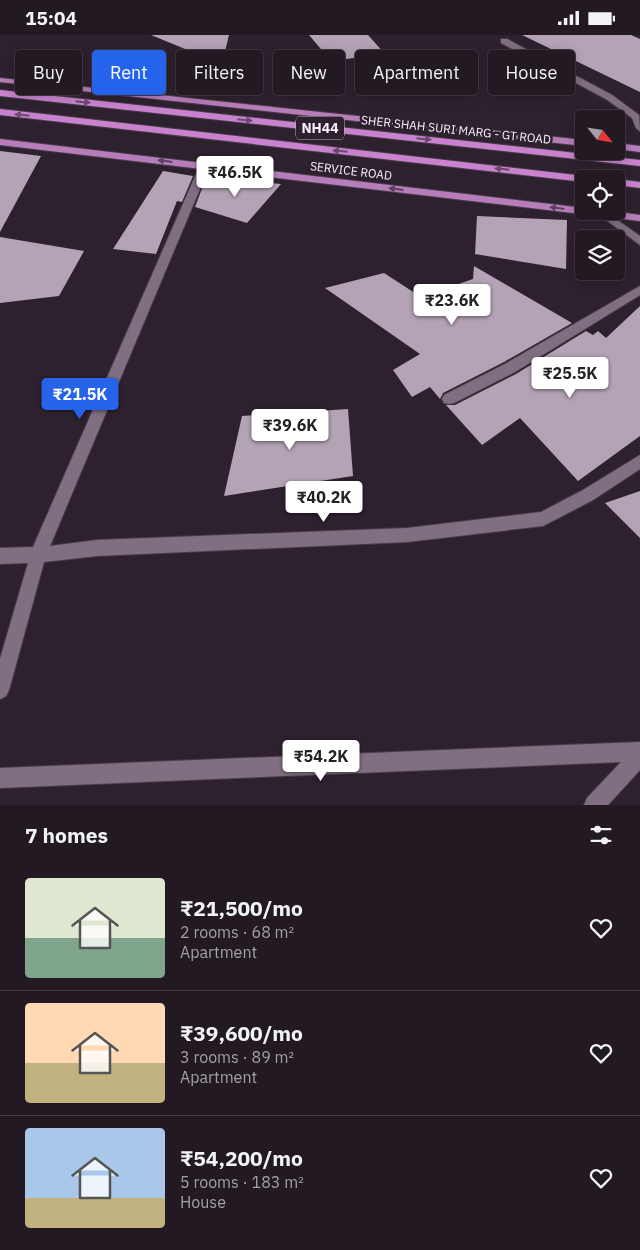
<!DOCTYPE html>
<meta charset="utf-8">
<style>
:root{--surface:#221923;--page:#2e2630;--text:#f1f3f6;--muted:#a2a0a6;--line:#3f3841;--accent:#2563eb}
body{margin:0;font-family:"IBM Plex Sans",sans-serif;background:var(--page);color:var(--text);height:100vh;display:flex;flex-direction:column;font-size:19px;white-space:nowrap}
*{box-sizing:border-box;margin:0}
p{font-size:16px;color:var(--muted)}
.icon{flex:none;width:28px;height:28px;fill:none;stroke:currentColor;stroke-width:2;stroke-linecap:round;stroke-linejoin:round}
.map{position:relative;height:770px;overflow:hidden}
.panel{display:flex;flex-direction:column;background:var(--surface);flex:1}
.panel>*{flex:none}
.guide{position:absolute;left:15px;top:15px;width:610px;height:45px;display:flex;gap:10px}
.needle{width:32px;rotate:120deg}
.tools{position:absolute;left:575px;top:75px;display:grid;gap:10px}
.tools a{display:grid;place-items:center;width:50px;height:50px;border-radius:5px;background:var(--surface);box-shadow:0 2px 12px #0003,0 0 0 1px var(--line);font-size:25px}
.price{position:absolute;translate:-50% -42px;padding:0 11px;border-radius:5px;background:#fff;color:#222;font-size:16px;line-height:32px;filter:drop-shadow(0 1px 2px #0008)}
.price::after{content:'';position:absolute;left:50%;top:30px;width:15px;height:11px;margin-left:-8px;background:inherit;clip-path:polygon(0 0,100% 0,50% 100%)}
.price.on{background:var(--accent);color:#fff}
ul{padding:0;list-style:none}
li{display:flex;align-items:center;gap:15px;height:125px;padding:0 25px}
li+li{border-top:1px solid var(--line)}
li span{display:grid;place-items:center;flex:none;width:140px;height:100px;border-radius:5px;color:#555}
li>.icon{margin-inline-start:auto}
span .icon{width:60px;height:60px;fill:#fffc;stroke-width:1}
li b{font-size:21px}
h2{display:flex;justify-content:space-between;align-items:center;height:60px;padding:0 25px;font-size:21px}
.tag{padding:0 18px;border-radius:5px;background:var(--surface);box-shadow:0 2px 12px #0003,0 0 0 1px var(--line);font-size:18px;line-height:45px}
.tag.on{background:var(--accent);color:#fff}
.status{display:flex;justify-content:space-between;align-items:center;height:35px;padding:0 25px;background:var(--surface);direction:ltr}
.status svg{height:14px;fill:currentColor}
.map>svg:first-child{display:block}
.building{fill:#b4a3b5}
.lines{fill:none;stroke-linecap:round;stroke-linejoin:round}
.service-casing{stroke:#483d49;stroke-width:2}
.minor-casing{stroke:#483d49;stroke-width:2}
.primary-casing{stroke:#483d49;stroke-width:2}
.trunk-casing{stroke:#483d49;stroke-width:2}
.service{fill:#806f80;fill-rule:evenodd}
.minor{fill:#806f80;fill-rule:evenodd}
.primary{fill:#b77dba;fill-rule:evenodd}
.trunk{fill:#c982ce;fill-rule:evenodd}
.oneway{fill:#6c486f}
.oneway2{fill:#5e4160}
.labels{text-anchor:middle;stroke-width:5;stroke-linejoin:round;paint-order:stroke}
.far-street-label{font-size:12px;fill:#f9f0f9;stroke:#2e212f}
.shield{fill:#2e212f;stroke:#bcb2bc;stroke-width:1}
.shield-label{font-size:14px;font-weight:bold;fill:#f9f0f9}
</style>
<div class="status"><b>15:04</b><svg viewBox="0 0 49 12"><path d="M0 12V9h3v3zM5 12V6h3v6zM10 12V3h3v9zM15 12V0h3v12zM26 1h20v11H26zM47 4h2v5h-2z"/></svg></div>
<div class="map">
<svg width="640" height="770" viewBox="0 0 640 770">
<rect width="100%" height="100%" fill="#2e212f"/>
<!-- building -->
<g class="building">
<path d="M151,0H229L222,29Z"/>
<path d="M309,0H368L385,19L331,26Z"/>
<path d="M522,0H631L640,4V57Z"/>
<path d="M0,116L41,121L0,197Z"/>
<path d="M163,136L193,141L182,167L177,166L156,219L113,214Z"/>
<path d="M206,143L223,146L225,144L281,149L247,188L195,172Z"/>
<path d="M477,181L567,185L566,234L475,219Z"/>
<path d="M0,202L84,216L59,261L0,268Z"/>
<path d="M474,231L572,288L504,327L443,358L440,364L430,352L412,362L393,335L420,319L325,253L384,238L421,262L473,244Z"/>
<path d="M640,271V401L578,446L520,383L482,410L446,370H455L516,339L586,296L593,300L598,296L606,303Z"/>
<path d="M348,374L353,441L224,461L242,381Z"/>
<path d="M640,456V503L605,468Z"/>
</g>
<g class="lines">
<!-- service casing -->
<g class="service-casing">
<path id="service" d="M501,4H507L612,60L639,80L640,96L636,93L632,83L606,64L501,8Z"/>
</g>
<!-- minor casing -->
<g class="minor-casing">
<g id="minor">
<path d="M205,127L210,130L50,511L97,505L407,493L541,477L583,455L640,420V434L593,465L543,491L407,507L97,521L44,527L9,655L6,661L0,664V624L28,528L0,529V513L33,512L200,130Z"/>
<path d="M606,177L640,201V210L602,182L601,180Z"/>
<path d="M640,251V260L515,337L454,368L449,369L444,368L442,364L444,360L505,329Z"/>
<path d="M640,707V735L608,770H584L587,763L621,727L0,753V733Z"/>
</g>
</g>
<!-- primary casing -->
<g class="primary-casing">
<g id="primary">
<path d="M0,43L584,105V111L0,47Z"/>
<path d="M0,104L584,173V176H611L640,180V186L0,110Z"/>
<path d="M616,108L640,111V117L616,114Z"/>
</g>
</g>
<!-- trunk casing -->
<g class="trunk-casing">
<g id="trunk">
<path d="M0,55L640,125V131L0,61Z"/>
<path d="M0,74L585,141L590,144H584V147L0,80Z"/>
<path d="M616,144L640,147V153L616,150Z"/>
</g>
</g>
<!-- service -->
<use href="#service" class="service"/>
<!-- minor -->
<use href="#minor" class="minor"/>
<!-- primary -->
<use href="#primary" class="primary"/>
<!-- trunk -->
<use href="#trunk" class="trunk"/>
</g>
<!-- one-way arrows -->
<defs><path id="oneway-solid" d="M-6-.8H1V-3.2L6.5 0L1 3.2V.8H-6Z" transform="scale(1.25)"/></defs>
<g class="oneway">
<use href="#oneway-solid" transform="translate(83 67) rotate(6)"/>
<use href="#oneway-solid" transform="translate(22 80) rotate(-174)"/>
<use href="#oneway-solid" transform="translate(245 85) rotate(6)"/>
<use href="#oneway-solid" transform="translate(424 104) rotate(6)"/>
<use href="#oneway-solid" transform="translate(340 116) rotate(-174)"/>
<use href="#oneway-solid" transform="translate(502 134) rotate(-174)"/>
</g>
<g class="oneway2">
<use href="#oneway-solid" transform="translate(165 126) rotate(-173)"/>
<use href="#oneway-solid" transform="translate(396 154) rotate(-173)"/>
<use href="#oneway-solid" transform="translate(557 173) rotate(-173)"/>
</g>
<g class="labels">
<!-- far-street labels -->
<g class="far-street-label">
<text transform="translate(456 95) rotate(6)" y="4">SHER SHAH SURI MARG - GT ROAD</text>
<text transform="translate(351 136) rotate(7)" y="4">SERVICE ROAD</text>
</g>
<!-- shield labels -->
<rect class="shield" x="296" y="81.5" width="48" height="23" rx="4"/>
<g class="shield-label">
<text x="320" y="98">NH44</text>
</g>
</g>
</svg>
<div class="tools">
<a><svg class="needle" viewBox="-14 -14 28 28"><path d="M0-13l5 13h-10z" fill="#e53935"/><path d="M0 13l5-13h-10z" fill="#a2a0a6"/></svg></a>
<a><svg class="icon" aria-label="locate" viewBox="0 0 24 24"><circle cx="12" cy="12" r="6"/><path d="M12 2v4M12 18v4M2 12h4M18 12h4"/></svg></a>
<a><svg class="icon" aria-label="layers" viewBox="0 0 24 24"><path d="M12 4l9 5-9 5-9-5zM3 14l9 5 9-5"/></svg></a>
</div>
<b class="price" style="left:235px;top:163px">₹46.5K</b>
<b class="price" style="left:452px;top:291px">₹23.6K</b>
<b class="price" style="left:570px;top:364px">₹25.5K</b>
<b class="price on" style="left:80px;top:385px">₹21.5K</b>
<b class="price" style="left:290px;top:416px">₹39.6K</b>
<b class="price" style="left:324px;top:488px">₹40.2K</b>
<b class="price" style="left:321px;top:747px">₹54.2K</b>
<div class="guide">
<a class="tag">Buy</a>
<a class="tag on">Rent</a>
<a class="tag">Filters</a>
<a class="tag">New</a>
<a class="tag">Apartment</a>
<a class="tag">House</a>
</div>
</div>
<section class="panel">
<h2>7 homes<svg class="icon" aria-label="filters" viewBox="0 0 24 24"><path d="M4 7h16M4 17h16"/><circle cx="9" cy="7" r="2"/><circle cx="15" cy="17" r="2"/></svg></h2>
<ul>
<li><span style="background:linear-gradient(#dfe7d0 60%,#7fa58c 0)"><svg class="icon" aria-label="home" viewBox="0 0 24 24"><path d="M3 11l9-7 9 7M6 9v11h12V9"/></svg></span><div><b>₹21,500/mo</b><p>2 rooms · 68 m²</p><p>Apartment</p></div><svg class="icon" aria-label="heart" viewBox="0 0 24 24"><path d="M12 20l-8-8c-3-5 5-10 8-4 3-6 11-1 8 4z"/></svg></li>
<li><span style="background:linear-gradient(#ffd9b3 60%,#c2b280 0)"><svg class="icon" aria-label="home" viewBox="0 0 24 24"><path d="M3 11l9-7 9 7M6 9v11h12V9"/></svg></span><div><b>₹39,600/mo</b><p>3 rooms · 89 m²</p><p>Apartment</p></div><svg class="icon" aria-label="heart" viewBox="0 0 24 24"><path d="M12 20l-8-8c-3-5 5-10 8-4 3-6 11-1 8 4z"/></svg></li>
<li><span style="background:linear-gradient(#a9c7e8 70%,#c2b280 0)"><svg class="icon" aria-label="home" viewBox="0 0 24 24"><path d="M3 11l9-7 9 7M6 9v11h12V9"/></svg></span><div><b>₹54,200/mo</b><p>5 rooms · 183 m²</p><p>House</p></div><svg class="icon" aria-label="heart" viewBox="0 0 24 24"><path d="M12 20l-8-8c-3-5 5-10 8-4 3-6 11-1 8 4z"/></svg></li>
</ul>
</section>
